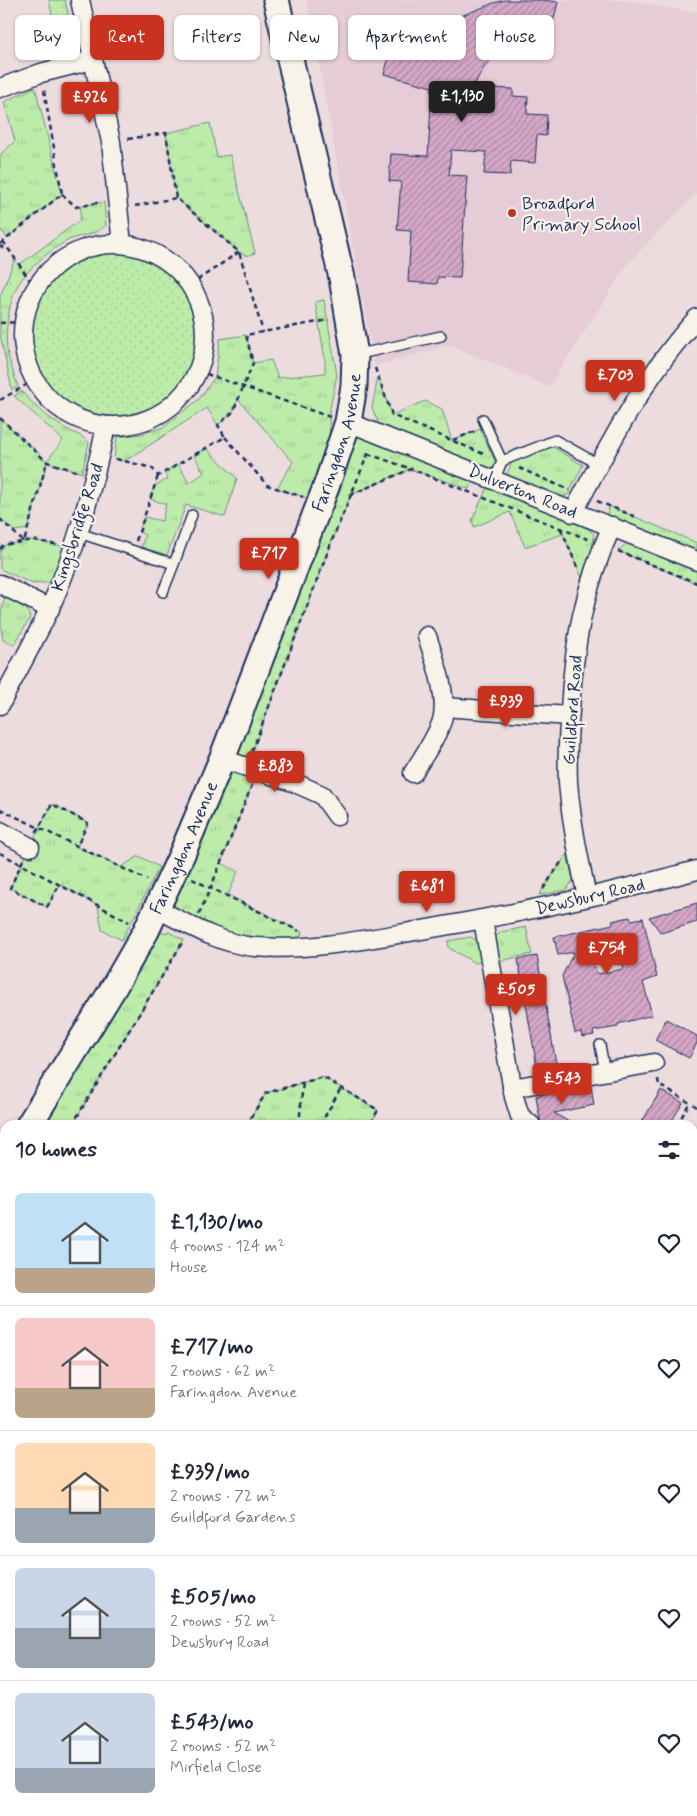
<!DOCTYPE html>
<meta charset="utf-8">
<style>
:root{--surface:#fff;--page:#f2f2f3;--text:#1f2937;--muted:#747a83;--line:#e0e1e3;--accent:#c8321e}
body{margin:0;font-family:Mynerve,sans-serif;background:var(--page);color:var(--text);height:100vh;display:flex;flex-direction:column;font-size:19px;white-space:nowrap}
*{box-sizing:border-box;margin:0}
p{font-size:16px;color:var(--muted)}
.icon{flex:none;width:28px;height:28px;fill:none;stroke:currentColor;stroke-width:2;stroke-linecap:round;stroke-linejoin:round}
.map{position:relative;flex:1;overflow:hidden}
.details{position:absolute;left:0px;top:1120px;width:698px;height:696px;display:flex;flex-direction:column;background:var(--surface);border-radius:15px 15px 0 0;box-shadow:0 1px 4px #0004}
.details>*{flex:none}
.top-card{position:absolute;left:15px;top:15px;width:668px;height:45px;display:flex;gap:10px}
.price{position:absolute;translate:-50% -42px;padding:0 11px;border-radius:5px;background:var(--accent);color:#fff;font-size:16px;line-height:32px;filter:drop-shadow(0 1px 2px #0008)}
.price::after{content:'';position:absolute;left:50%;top:30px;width:15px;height:11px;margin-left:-8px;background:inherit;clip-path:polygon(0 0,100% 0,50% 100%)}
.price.current{background:#222;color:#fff}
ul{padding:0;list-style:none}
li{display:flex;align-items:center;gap:15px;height:125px;padding:0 15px}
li+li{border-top:1px solid var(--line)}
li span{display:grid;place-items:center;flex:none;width:140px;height:100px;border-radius:8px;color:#555}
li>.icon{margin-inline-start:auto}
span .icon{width:60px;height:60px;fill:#fffc;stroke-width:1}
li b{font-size:21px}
h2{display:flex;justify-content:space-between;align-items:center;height:60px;padding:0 15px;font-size:21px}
.chip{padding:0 18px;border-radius:8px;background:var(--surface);box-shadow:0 1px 4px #0004;font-size:18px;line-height:45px}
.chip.current{background:var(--accent);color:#fff}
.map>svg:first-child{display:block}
.built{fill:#e6ccd7}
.grass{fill:url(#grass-tufts);stroke:#6c8e84}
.park{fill:url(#park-dots);stroke:#6c8e84}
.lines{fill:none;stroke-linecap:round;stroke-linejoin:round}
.stream{stroke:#598fad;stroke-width:4.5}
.river{stroke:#82cfe1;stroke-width:28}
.building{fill:url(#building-hatch);stroke:#1b2f5e;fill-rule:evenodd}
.lane-casing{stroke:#1b2f5e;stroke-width:12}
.street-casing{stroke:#1b2f5e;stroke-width:21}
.secondary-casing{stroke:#1b2f5e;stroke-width:29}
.path{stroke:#1b2f5e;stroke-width:2.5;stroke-dasharray:5 4;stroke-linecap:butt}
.lane{stroke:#f7f3e8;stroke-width:9}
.street{stroke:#f7f3e8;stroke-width:18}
.secondary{stroke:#f7f3e8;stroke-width:25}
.poi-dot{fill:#c8321e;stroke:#f7f3e8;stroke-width:2}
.labels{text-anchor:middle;stroke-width:4.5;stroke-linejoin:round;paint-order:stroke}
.poi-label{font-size:18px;fill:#1b2f5e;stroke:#f7f3e8;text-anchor:start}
.street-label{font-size:18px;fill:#1b2f5e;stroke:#f7f3e8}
</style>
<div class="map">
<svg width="697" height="1816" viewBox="0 0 697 1816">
<defs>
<pattern id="grass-tufts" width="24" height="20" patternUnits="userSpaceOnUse" patternTransform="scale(1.25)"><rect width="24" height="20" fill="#bdecaa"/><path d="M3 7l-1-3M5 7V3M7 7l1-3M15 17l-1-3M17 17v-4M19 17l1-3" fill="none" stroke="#a2cb95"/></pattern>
<pattern id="park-dots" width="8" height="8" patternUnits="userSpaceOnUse" patternTransform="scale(1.25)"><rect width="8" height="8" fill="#bdecaa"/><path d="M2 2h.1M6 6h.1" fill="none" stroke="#a2cb95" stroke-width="1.8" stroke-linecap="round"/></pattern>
<pattern id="building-hatch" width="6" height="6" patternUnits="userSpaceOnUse" patternTransform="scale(1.25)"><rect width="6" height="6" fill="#d6a7c7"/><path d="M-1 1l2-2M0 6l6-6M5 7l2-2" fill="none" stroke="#ad88a5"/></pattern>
</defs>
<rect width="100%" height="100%" fill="#eddcde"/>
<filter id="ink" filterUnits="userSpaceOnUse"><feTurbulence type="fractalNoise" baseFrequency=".02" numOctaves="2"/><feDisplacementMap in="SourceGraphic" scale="10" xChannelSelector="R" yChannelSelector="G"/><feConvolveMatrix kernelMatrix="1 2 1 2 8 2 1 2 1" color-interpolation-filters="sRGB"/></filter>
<g filter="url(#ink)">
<!-- built -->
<path class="built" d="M307,0H627L691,12L697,11V193L629,262L549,387L450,345L375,366Z"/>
<!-- grass -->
<g class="grass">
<path d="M49,0H65L76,49L72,53L61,56Z"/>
<path d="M35,87L62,194L7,238L2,231L0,232V155L15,141L4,102Z"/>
<path d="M210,123L217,157L230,155L255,253L247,256L239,252L176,198L166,133Z"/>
<path d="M104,202L106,225C95,237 78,234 65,242C47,252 21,274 14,293C8,309 5,332 7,350C9,362 14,375 18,386L12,390L0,334V296L15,259L19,265L80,220L81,206Z"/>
<path d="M324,300L337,375L329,413L330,444L310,499L277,488L293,462L238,399L233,412L218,425L207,408L125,461L114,459L117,437L141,434L164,427L199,399L215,377L220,339L246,335L253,363L271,360L278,378L325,373V359L315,302Z"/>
<path d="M378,377L392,415L425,401L442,409L452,441L480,429L496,463L492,473L379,425L372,408Z"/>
<path d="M21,391C34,405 47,417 63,427C72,433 83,435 89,443L82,473L47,462L28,529L14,531L0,519V418L47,461L63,440L14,396Z"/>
<path d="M361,433L473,478L469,489L410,469L351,495L333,538L249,760L235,755L353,440Z"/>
<path d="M549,445L583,465L568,495L553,499L505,479L513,459Z"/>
<path d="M206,448L237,478L225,517L186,505L167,555L141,547L145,535L139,532L144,517L162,521L166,504L150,499L154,486L168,479L164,472L178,464L189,483L204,473L194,455Z"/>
<path d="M489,484L545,511L589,529L594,535L593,548L582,578L563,534L525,547L510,512L474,527L472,520Z"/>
<path d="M609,506L697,543V555L607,517Z"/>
<path d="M631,539L697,568V584L618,551Z"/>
<path d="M33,540L66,547L53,582L33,584L0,569V551L5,545Z"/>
<path d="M5,597L27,609L30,618L14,645L3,640C0,625 0,611 5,597Z"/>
<path d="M232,772L254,780L221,863L238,871L228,895L302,932L299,941C289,941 278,942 268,942C235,939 206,925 176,911L173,901Z"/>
<path d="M53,804L88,823L77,847L121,867L139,856L159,867L122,940L102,930L98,906L60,884L47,907L10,888L39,828Z"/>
<path d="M567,854L573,880L566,890L539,895Z"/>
<path d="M526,927L532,954L500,961L495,937L501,932Z"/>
<path d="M169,932L184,940L72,1125H42L155,933Z"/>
<path d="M471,937L477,941L481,962L475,963L449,948L448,941Z"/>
<path d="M323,1077L378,1110L370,1125H246L266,1093Z"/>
<path d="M5,1184V1242L0,1239V1192Z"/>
<path d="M0,1265L5,1268V1331L0,1327Z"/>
</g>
<!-- park -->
<g class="park">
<circle cx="113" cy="336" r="83"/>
<path d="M0,1726L5,1729V1811H137L144,1816H0Z"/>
<path d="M697,1762V1816H668L671,1811H692L693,1771Z"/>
<path d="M234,1811H367L374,1816H231Z"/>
</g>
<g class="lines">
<!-- stream -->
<g class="stream">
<path d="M95,1811L103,1816"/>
<path d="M320,1811L328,1816"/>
<path d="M283,1816L286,1811"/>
</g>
<!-- river -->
<path class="river" d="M0,1761L5,1764"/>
</g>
<!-- building -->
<g class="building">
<path d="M505,0H542L558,2L547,47H510L494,56L483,69L473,87L513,89V96L528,97L527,114L547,115L546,136L537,135L535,163L511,161L510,175L484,174L486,152L451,150L449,175L467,176L460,278L438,277L437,284L408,282L411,231L397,230L401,182L389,181L391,154L428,156L432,87L384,74L396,34L408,39L424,17L440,32L463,15L494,3Z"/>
<path d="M697,903V922L661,933L649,917Z"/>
<path d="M630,917L631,920L643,918L657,977L643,982L652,1015L618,1024V1027L593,1031L594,1035L582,1037L581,1032L575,1033L562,976L574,952L558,955L554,937L613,924L612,921ZM630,939L636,962L622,966L623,969L598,974L585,950Z"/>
<path d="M537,956L557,1069L538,1073L518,959Z"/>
<path d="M666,1019L697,1036V1043L689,1058L655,1040Z"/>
<path d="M591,1087L594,1105L554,1113L574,1125H541L536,1096L563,1090L564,1092Z"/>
<path d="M661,1090L683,1103L669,1125H640Z"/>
</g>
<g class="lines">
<!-- lane casing -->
<g class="lane-casing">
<g id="lane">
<path d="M355,355L441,336"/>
<path d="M483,419L502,461L495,479"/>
<path d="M502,461L555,440L598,464"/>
<path d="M79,533L174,564L192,515"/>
<path d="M163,592L174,564"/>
<path d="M600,1045L605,1072"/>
<path d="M692,1236L697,1238"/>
<path d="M223,1816L226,1811"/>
</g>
</g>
<!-- street casing -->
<g class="street-casing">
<g id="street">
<path d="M80,0L111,142L122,244"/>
<path d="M0,88L41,73L92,60"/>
<circle cx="114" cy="335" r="91"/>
<path d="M348,422L697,561"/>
<path d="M573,513C609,445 645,375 697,318"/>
<path d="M0,584L50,609"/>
<path d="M0,705C16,673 34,642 49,610C76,551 92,489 106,427"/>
<path d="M444,707L569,716"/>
<path d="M222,759L293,782L322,795L337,816"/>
<path d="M413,773C422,758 433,743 440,726C451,702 435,661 427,636"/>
<path d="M0,831L30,847"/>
<path d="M587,897C579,859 571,821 568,782C567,757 568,734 570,710C574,643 584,587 612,526"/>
<path d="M156,908C187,924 220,944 255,947C309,951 363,940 416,931C511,915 605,895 697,870"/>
<path d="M483,920L514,1097L520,1116L531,1125"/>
<path d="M512,1088L654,1063"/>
<path d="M692,1155L697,1157"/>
<path d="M0,1469L5,1461"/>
<path d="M0,1602L5,1605"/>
<path d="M0,1713L5,1716"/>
<path d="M692,1715L697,1707"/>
<path d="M379,1811L386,1816"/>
<path d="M485,1816L489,1811"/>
<path d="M638,1816L641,1811"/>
</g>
</g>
<!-- secondary casing -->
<g class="secondary-casing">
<g id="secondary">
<path id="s1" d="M29,1125L111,992L146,931L182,854L222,759L326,487L348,422L354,386L355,355L342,278L276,0"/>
<path d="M0,1173L5,1164"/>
<path d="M0,1252L5,1255"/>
<path d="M692,1390L697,1392"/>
<path d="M0,1396L5,1388"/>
</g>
</g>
<!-- path -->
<g class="path">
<path d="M128,139L166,133L176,198"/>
<path d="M62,194L76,207L101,202"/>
<path d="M135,206L176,198L239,252L263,332"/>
<path d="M3,241L35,288"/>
<path d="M0,244L62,194L44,90"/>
<path d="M0,246L8,250"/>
<path d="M190,285L239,252"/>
<path d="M0,323L23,322"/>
<path d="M375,368L392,415L486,455"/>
<path d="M198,371L330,417"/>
<path d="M0,400L33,381"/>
<path d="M0,418L47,462L79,472"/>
<path d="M225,437L267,485L303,497"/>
<path d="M453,440L476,431"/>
<path d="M368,454L409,468"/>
<path d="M116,459L152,468L158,476L225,437L218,425L233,412L253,363L246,335L329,320"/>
<path d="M519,468L569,490"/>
<path d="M350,495L411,469L590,540"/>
<path d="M597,501L636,517"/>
<path d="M0,519L24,542L47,462"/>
<path d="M561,529L578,569"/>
<path d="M136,541L158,476"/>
<path d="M0,549L3,545L33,540L58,545"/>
<path d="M618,551L697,583"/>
<path d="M252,751L333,538L370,449"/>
<path d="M0,809L147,880"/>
<path d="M36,833L52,804L88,823L77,846"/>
<path d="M0,853L129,922"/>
<path d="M23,860L10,888L47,907L60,884"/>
<path d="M192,879L299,931"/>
<path d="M543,889L562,861"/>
<path d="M199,914L211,887L252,785"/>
<path d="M658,1079L659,1085L697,1107"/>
<path d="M249,1120L257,1125"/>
<path d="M72,1125L184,940"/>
<path d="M246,1125L266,1093L323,1077L378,1110L370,1125"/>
<path d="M299,1125L303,1082"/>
<path d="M320,1125L341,1088"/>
<path d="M677,1125L690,1102"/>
<path d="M0,1207L5,1210"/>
<path d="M0,1296L5,1298"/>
<path d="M137,1811L144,1816"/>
</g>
<!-- lane -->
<use href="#lane" class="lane"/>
<!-- street -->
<use href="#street" class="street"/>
<!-- secondary -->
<use href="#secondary" class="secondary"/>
</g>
</g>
<!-- markers -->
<circle class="poi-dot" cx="512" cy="213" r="5"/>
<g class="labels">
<!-- poi labels -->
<g class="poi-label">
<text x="522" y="209">Broadford<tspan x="522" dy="21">Primary School</tspan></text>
</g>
<!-- street labels -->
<g class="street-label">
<text dy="6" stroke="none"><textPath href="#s1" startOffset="752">Faringdon Avenue</textPath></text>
<text transform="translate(523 491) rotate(22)" y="6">Dulverton Road</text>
<text transform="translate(77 527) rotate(-72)" y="6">Kingsbridge Road</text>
<text transform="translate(572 710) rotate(-86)" y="6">Guildford Road</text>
<text dy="6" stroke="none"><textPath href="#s1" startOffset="318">Faringdon Avenue</textPath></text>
<text transform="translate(590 896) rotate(-13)" y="6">Dewsbury Road</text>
</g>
</g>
</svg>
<b class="price current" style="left:462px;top:123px">£1,130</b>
<b class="price" style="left:90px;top:124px">£926</b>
<b class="price" style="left:615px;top:402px">£703</b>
<b class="price" style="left:269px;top:580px">£717</b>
<b class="price" style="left:506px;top:728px">£939</b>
<b class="price" style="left:275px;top:793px">£883</b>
<b class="price" style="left:427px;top:913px">£681</b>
<b class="price" style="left:607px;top:975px">£754</b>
<b class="price" style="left:516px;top:1016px">£505</b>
<b class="price" style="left:562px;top:1105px">£543</b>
<div class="top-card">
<a class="chip">Buy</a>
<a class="chip current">Rent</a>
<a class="chip">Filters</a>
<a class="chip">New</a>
<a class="chip">Apartment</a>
<a class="chip">House</a>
</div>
<section class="details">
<h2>10 homes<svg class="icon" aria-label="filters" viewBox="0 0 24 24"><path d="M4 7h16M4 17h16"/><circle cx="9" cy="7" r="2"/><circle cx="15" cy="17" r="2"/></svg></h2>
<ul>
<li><span style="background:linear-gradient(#bfe0f5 75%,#b9a48a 0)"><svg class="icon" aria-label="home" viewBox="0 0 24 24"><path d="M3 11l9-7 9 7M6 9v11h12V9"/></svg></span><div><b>£1,130/mo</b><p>4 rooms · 124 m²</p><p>House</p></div><svg class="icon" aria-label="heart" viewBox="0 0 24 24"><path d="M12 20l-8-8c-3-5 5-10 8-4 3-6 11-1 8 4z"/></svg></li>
<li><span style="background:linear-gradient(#f6c9c9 70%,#b9a48a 0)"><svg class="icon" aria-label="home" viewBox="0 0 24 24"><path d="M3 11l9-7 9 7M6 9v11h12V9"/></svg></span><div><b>£717/mo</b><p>2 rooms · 62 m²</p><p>Faringdon Avenue</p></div><svg class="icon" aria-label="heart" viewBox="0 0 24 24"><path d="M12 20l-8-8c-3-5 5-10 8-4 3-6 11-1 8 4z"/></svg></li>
<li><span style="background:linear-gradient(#ffd9b3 65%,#9aa5b1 0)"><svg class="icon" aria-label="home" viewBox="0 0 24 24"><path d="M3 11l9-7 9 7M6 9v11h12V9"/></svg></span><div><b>£939/mo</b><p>2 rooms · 72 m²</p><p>Guildford Gardens</p></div><svg class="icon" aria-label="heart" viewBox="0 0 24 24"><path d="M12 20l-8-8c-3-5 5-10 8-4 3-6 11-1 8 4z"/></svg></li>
<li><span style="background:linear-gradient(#c9d6e8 60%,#9aa5b1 0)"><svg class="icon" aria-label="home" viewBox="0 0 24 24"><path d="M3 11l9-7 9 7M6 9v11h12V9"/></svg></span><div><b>£505/mo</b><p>2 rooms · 52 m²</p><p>Dewsbury Road</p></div><svg class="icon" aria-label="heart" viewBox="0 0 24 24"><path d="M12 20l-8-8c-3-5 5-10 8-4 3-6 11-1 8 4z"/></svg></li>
<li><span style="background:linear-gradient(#c9d6e8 75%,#9aa5b1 0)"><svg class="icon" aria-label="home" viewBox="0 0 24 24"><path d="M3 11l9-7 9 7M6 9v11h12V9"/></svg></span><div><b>£543/mo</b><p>2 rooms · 52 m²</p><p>Mirfield Close</p></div><svg class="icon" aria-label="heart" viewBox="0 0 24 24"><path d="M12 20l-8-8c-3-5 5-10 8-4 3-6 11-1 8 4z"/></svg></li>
</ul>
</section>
</div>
